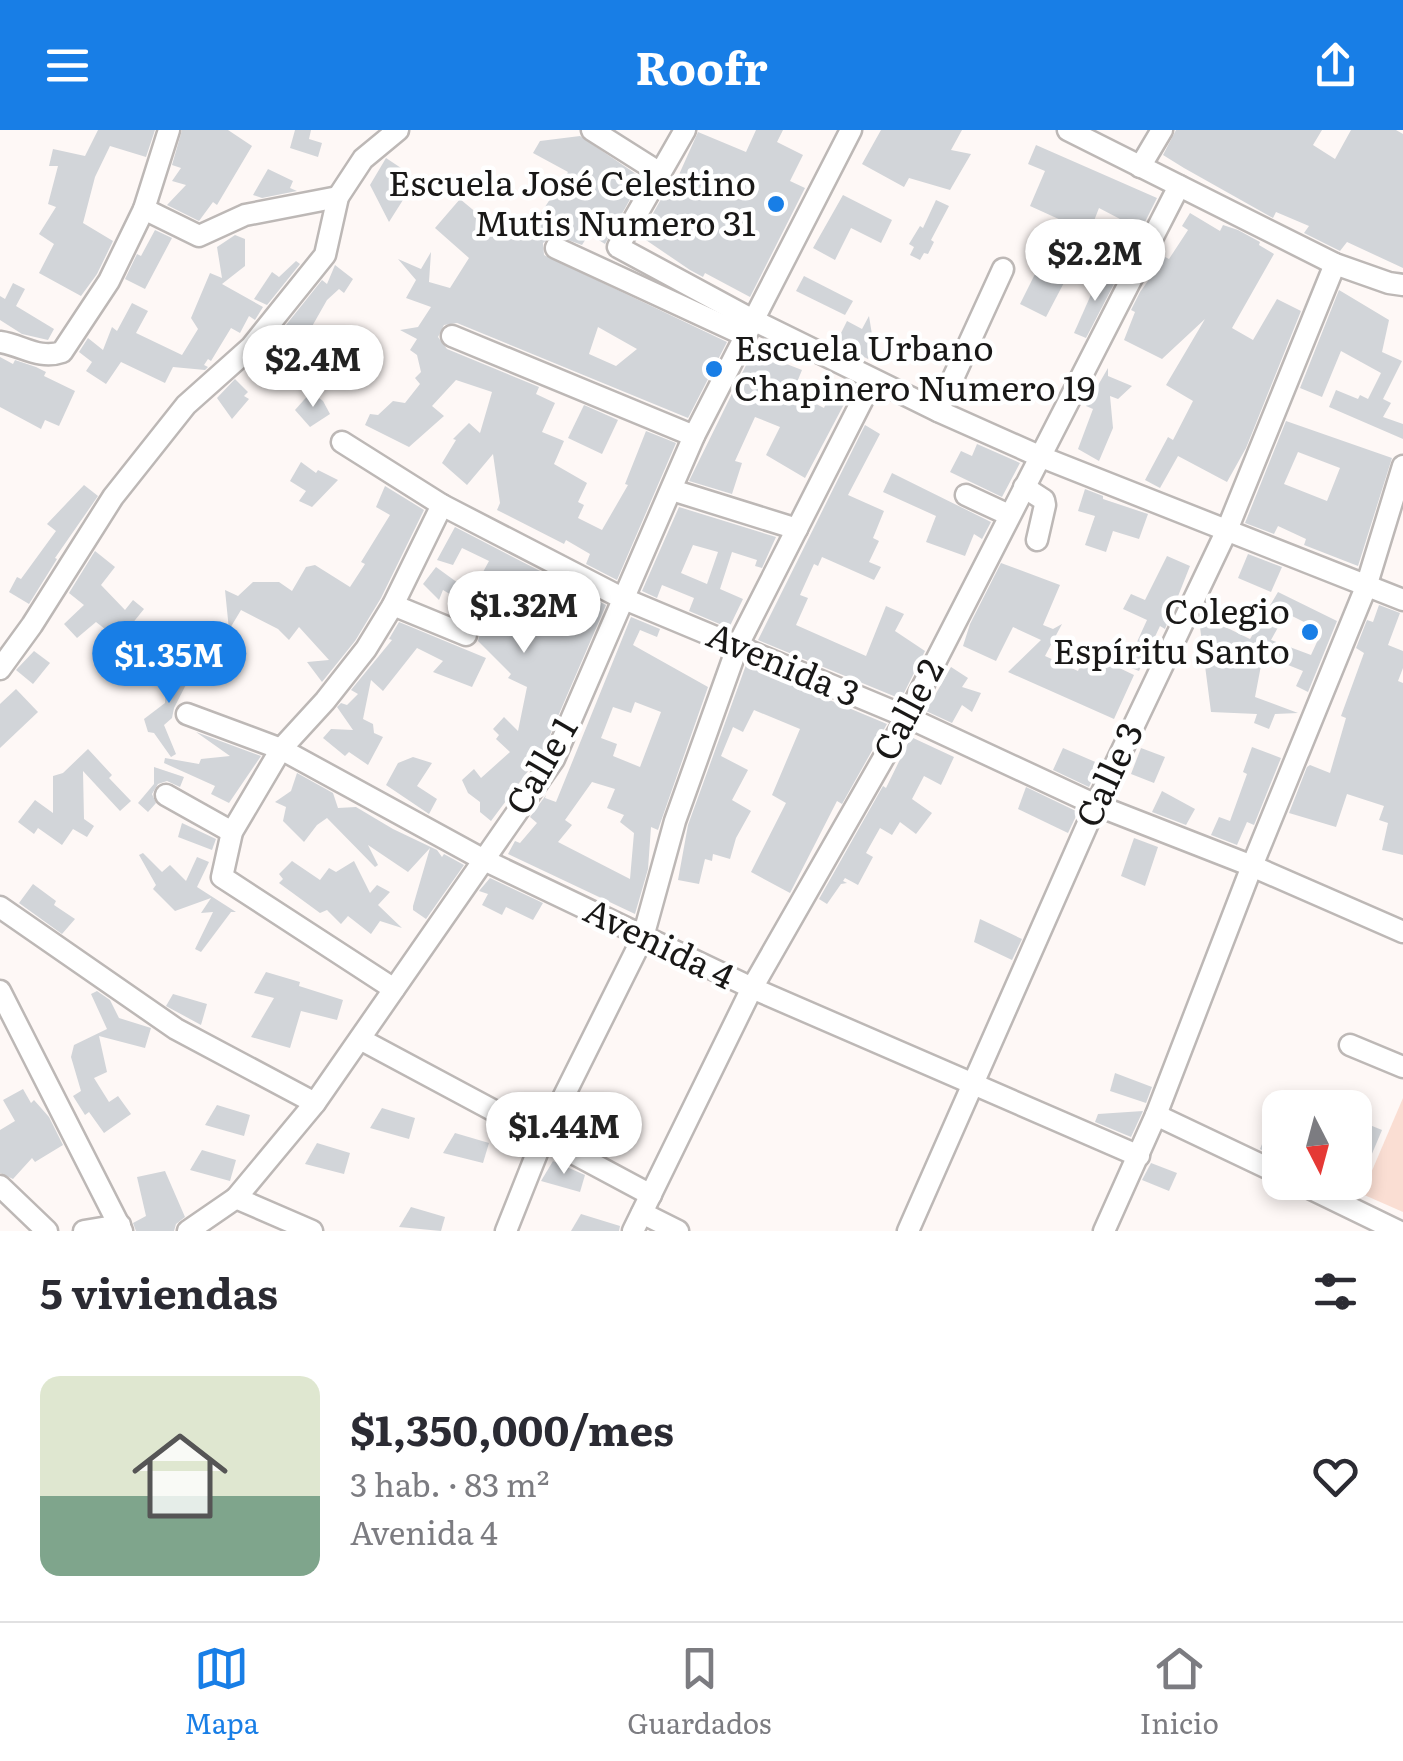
<!DOCTYPE html>
<html lang="es">
<meta charset="utf-8">
<style>
:root{--surface:#fff;--page:#f2f2f3;--text:#2b2b33;--muted:#7c7c81;--line:#e1e1e2;--accent:#187ee6}
body{margin:0;font-family:Literata,serif;background:var(--page);color:var(--text);height:100vh;display:flex;flex-direction:column;font-size:38px;white-space:nowrap}
*{box-sizing:border-box;margin:0}
p{font-size:32px;color:var(--muted)}
.icon{flex:none;width:55px;height:55px;fill:none;stroke:currentColor;stroke-width:2;stroke-linecap:round;stroke-linejoin:round}
.map{position:relative;height:1101px;overflow:hidden}
.sheet{display:flex;flex-direction:column;background:var(--surface);flex:1}
.sheet>*{flex:none}
.needle{width:65px;rotate:174deg}
.controls{position:absolute;left:1262px;top:960px;display:grid;gap:20px}
.controls a{display:grid;place-items:center;width:110px;height:110px;border-radius:20px;background:var(--surface);box-shadow:0 5px 15px #0003;font-size:50px}
.price{position:absolute;translate:-50% -85px;padding:0 22px;border-radius:35px;background:#fff;color:#222;font-size:32px;line-height:65px;filter:drop-shadow(0 2px 5px #0008)}
.price::after{content:'';position:absolute;left:50%;top:60px;width:30px;height:22px;margin-left:-15px;background:inherit;clip-path:polygon(0 0,100% 0,50% 100%)}
.price.active{background:var(--accent);color:#fff}
ul{padding:0;list-style:none}
li{display:flex;align-items:center;gap:30px;height:250px;padding:0 40px}
li+li{border-top:2px solid var(--line)}
li span{display:grid;place-items:center;flex:none;width:280px;height:200px;border-radius:20px;color:#555}
li>.icon{margin-inline-start:auto}
span .icon{width:120px;height:120px;fill:#fffc;stroke-width:1}
li b{font-size:42px}
h2{display:flex;justify-content:space-between;align-items:center;height:120px;padding:0 40px;font-size:42px}
header{display:flex;justify-content:space-between;align-items:center;height:130px;padding:0 40px;background:var(--accent);color:#fff;font-size:45px;font-weight:700}
.tabs{display:flex;justify-content:space-around;align-items:center;height:140px;border-top:2px solid var(--line);background:var(--surface);font-size:28px;color:var(--muted)}
.tabs a{display:grid;justify-items:center;gap:5px}
.tabs .active{color:var(--accent)}
.map>svg:first-child{display:block}
.green{fill:#faded3}
.building{fill:#d2d5d9;fill-rule:evenodd}
.lines{fill:none;stroke-linecap:round;stroke-linejoin:round}
.minor-casing{stroke:#bdb8b6;stroke-width:25}
.minor{stroke:#fff;stroke-width:20}
.poi-dot{fill:#187ee6;stroke:#fff;stroke-width:4}
.labels{text-anchor:middle;stroke-width:9;stroke-linejoin:round;paint-order:stroke}
.poi-label{font-size:35px;fill:#191817;stroke:#fff;text-anchor:end}
.street-label{font-size:35px;fill:#191817;stroke:#fff}
</style>
<header><svg class="icon" aria-label="menu" viewBox="0 0 24 24"><path d="M4 6h16M4 12h16M4 18h16"/></svg>Roofr<svg class="icon" aria-label="share" viewBox="0 0 24 24"><path d="M12 15V3M7 8l5-5 5 5M5 13v7h14v-7"/></svg></header>
<div class="map">
<svg width="1403" height="1101" viewBox="0 0 1403 1101">
<rect width="100%" height="100%" fill="#fef8f6"/>
<!-- green -->
<path class="green" d="M1403,968V1082L1362,1064Z"/>
<!-- building -->
<g class="building">
<path d="M98,0H155L146,27L110,16L95,47L83,93L113,111L97,144L81,166L39,143L54,114L39,104L56,77L48,74L58,36H49L53,19L85,26Z"/>
<path d="M182,0H228L252,16L217,75L213,72L199,91L167,75L186,55L172,51L181,38L172,35Z"/>
<path d="M295,0H311L309,9L322,13L318,27L290,18Z"/>
<path d="M756,0H783L777,12L803,25L790,51L805,58L750,167L705,143L703,147L690,140L640,106L664,64L669,67L698,2L746,22Z"/>
<path d="M881,0H962L951,20L971,24L950,60L909,48L904,57L862,34Z"/>
<path d="M1176,0H1322L1313,15L1335,29L1351,0H1396L1403,4V138L1347,112L1340,121L1304,103L1309,96L1276,82L1273,88L1184,38L1163,25Z"/>
<path d="M580,6L642,48L605,114L589,104L582,115L554,105L543,113L544,125L727,212L688,288L457,193L444,195L438,207L447,219L539,257L536,264L555,273L542,302L564,311L554,334L587,353L578,372L584,375L578,388L602,400L628,355L625,354L646,301L676,313L617,450L586,434L590,424L566,410L564,414L497,380L500,373L493,324L467,355L442,333L456,310L453,309L469,293L480,303L492,262L456,250L432,276L444,286L409,317L365,295L370,284L378,285L393,271L405,273L420,254L415,248L421,242L417,225L410,220L417,209L400,200L418,197L431,177L406,168L416,150L398,129L421,139L431,122L429,152L450,158L469,128L435,98L460,69L490,94L494,91L498,96L510,87L523,102L537,89L568,42L533,23L540,11ZM598,197L637,219L616,236L589,224Z"/>
<path d="M1036,15L1157,68L1141,100L1099,78L1072,147L1068,145L1046,187L1020,174L1039,136L1042,138L1063,91L1030,76L1045,41L1028,34Z"/>
<path d="M386,28L422,52L412,65L408,62L389,92L370,55Z"/>
<path d="M268,39L293,51L290,58L297,61L262,68L253,65Z"/>
<path d="M843,65L892,90L881,113L851,98L835,130L813,118Z"/>
<path d="M936,70L949,76L931,110L934,112L928,124L924,123L920,130L910,125L914,117L909,114L920,96L923,98Z"/>
<path d="M1190,83L1220,101L1223,95L1238,100L1260,112L1259,115L1274,124L1232,198L1253,210L1277,169L1301,181L1246,318L1227,352L1178,326L1160,358L1145,350L1168,307L1173,310L1193,271L1166,255L1205,189L1162,229L1124,210L1135,182L1131,180L1140,162L1165,127L1169,129L1188,100L1182,96Z"/>
<path d="M155,100L172,108L145,159L125,149L137,124L141,126Z"/>
<path d="M235,105L245,109V136L222,154L263,177L255,190L249,186L240,203L231,198L211,231L208,229L204,235L208,237L205,240L173,237L165,253L121,232L106,254L86,241L92,232L79,222L88,208L103,220L112,197L117,201L132,173L148,181L136,203L182,225L198,199L191,188L210,143L222,148L217,117Z"/>
<path d="M296,131L300,134L267,175L254,169L272,142L279,147Z"/>
<path d="M335,135L353,149L344,163L339,159L327,170L306,207L286,195L322,150L327,154Z"/>
<path d="M1101,142L1116,150L1086,208L1074,203Z"/>
<path d="M804,146L853,171L845,185L796,161Z"/>
<path d="M13,153L25,159L16,176L54,199L48,210L22,204L0,190V166L5,169Z"/>
<path d="M1339,160L1389,190L1382,222L1402,231L1383,269L1391,273L1383,287L1403,294V309L1329,277L1336,260L1358,269L1360,265L1368,269L1381,243L1341,221L1322,267L1300,258Z"/>
<path d="M869,186L874,217L868,229L836,213L847,191L862,199Z"/>
<path d="M313,217L306,256L289,250L294,227Z"/>
<path d="M753,221L802,240L793,262L824,278L834,254L851,261L805,348L766,325L780,297L755,287L735,331L742,333L732,364L689,351Z"/>
<path d="M0,227L13,234L15,230L36,237L46,242L44,246L75,261L59,296L45,290L41,299L0,277Z"/>
<path d="M1108,238V246L1132,256L1118,269L1110,266L1113,298L1099,331L1078,319L1093,279L1086,276Z"/>
<path d="M235,249L248,262L244,266L249,269L232,289L217,268Z"/>
<path d="M311,262L323,271L330,284L310,297L295,280Z"/>
<path d="M584,275L618,290L602,324L568,308Z"/>
<path d="M1286,291L1392,328L1358,436L1304,415L1306,409L1278,396L1274,404L1245,393ZM1298,322L1340,338L1327,371L1284,354Z"/>
<path d="M865,295L880,304L848,365L884,381L873,408L879,411L869,432L881,437L874,450L822,427L818,436L814,434L800,465L808,468L796,495L866,526L886,476L904,484L895,501L925,521L901,569L758,510Z"/>
<path d="M977,314L1020,333L1002,367L950,342L961,321L972,326Z"/>
<path d="M301,332L316,343L318,340L338,350L312,377L299,371L306,361L290,351Z"/>
<path d="M892,343L991,392L982,409L974,404L965,426L926,412L936,386L883,362Z"/>
<path d="M84,355L98,366L55,428L57,429L29,474L9,462L17,447L21,449L56,401L47,394Z"/>
<path d="M385,356L424,380L381,468L355,511L322,552L307,532L329,530L299,497L289,510L278,499L241,480L229,500L225,460L238,466L253,452H279L292,461L306,437L315,435L350,457L365,434L361,432L390,385L376,377Z"/>
<path d="M1085,359L1103,366V369L1148,384L1139,409L1113,401L1106,422L1085,415L1095,386L1078,381Z"/>
<path d="M679,377L776,407L762,438L755,436L757,430L732,422L720,459L743,469L729,498L689,481L694,468L662,455L657,468L642,461ZM693,415L718,422L707,454L681,443Z"/>
<path d="M455,397L606,475L543,621L491,691L480,682V672L468,663L462,650L474,639L481,648L510,622L496,609L499,605L493,599L504,587L518,601L527,557L508,548L511,544L478,511L485,485L443,460L439,470L423,454L436,437L469,461L487,479L489,475L511,486L526,454L483,442L489,431L462,418L453,435L437,430Z"/>
<path d="M95,421L115,437L101,455L125,480L133,470L144,479L119,510L96,492L77,508L64,494L84,475L69,463Z"/>
<path d="M1248,424L1282,437L1271,462L1238,448Z"/>
<path d="M1167,426L1190,436L1165,499L1160,496L1139,541L1126,536L1147,490L1123,479L1131,464L1145,470Z"/>
<path d="M1001,433L1060,455L1043,495L1053,499L1062,494L1045,526L1078,541L1086,522L1134,545L1114,589L1008,542L1041,510L1013,497L996,531L963,516L970,494Z"/>
<path d="M1278,462L1337,491L1308,562L1296,556L1303,541L1263,525L1255,567L1298,583L1275,584L1269,599L1254,593L1257,584L1211,582L1200,497L1205,487L1250,509ZM1286,483L1322,501L1311,525L1271,510Z"/>
<path d="M1379,475L1400,483L1388,515L1403,521V538L1398,551L1403,553V725L1382,720L1388,693L1379,690L1384,676L1347,664L1336,697L1289,683L1307,637L1310,635L1330,643L1346,588L1341,586L1364,523L1356,518L1367,490L1373,492Z"/>
<path d="M631,487L660,499L657,507L640,500L633,515L708,557L660,694L658,700L651,697L648,739L635,784L508,724L515,711L520,713L537,693L530,687L546,665L545,668L556,672ZM635,572L661,582L640,637L613,626L617,614L601,608L613,577L631,583ZM592,652L615,659L607,678L624,685L620,692L634,703L630,749L558,712L572,695L565,690Z"/>
<path d="M399,492L486,528L472,557L433,542L443,531L417,518L383,561L371,550L363,589L373,594L374,603L383,607L368,635L349,622L345,626L323,608L331,599L353,600L337,577L341,573L347,575L358,564L351,560L392,510L389,509Z"/>
<path d="M34,521L50,533L33,554L16,540Z"/>
<path d="M181,534L194,539L174,578L172,588L164,595L176,624L171,627L154,603L148,602L144,589L165,573L167,543Z"/>
<path d="M746,535L887,594L842,674L837,671L790,763L751,742L786,673L772,665L800,599L754,580L743,602L733,597L721,626L748,640L732,670L751,681L736,708L730,729L713,724L712,731L705,729L699,754L678,750L688,695Z"/>
<path d="M951,537L968,548L962,557L981,563L972,582L962,575L952,593L926,581Z"/>
<path d="M16,559L38,582L0,618V574Z"/>
<path d="M196,602L261,626L229,673L211,664L215,656L164,633L165,628L199,634L201,629L230,626Z"/>
<path d="M911,607L954,627L941,655L924,646L912,669L932,683L916,704L900,692L892,705L880,698L866,723L873,727L858,755L845,748L843,751L847,753L841,754L827,774L819,769L883,656L886,658Z"/>
<path d="M1252,617L1281,628L1254,695L1247,692L1237,715L1211,705L1219,687L1230,691L1247,644L1243,642Z"/>
<path d="M1063,618L1100,634L1089,657L1053,640Z"/>
<path d="M1141,618L1165,627L1154,653L1131,644Z"/>
<path d="M88,619L112,645L109,648L131,671L120,681L83,641L84,689L94,696L87,707L73,699L62,715L38,698L34,704L18,692L35,670L53,683V646L63,643Z"/>
<path d="M413,627L432,633L417,656L437,669L429,684L386,655L398,633Z"/>
<path d="M154,637L184,647L180,657L167,651L158,654L152,664L156,673L148,682L138,673L154,654Z"/>
<path d="M297,643L333,663L338,678L356,677L393,699L437,720L442,727L444,724L464,735L426,789L413,780V776L430,718L408,742L368,715L378,735L375,737L327,688L317,695L304,712L283,691L286,677L275,672L291,661Z"/>
<path d="M1026,657L1078,682L1068,703L1018,679Z"/>
<path d="M1162,661L1195,679L1186,695L1152,682Z"/>
<path d="M182,693L216,709L212,720L178,707Z"/>
<path d="M1134,708L1158,717L1145,756L1121,746Z"/>
<path d="M143,723L162,742L170,735L186,751L197,727L209,732L197,757L236,782H231L201,822L195,819L213,782L201,783L211,768L175,781L153,759L156,755L139,725Z"/>
<path d="M292,731L320,750L329,738L336,742L354,731L370,763L377,755L390,762L378,775L402,798L380,791L371,804L348,786L341,794L327,780L320,783L279,753L283,749L279,744Z"/>
<path d="M490,748L543,773L533,790L506,777L502,785L482,775L488,764L479,761Z"/>
<path d="M33,754L56,771L54,775L75,789L62,804L19,773Z"/>
<path d="M980,789L1022,809L1012,830L974,812Z"/>
<path d="M266,842L300,852L299,856L343,870L337,890L301,881L290,918L251,907L274,868L254,863Z"/>
<path d="M97,861L110,870L119,888L151,898L145,918L99,906L107,942L94,948L109,972L118,966L131,984L104,1003L89,982L85,985L73,966L81,961L71,927L74,915L107,899L91,864Z"/>
<path d="M173,864L207,874L201,895L166,876Z"/>
<path d="M1115,943L1152,957L1146,973L1110,961Z"/>
<path d="M23,959L31,973L34,970L49,987L63,1015L35,1032L32,1028L13,1049L0,1043V1000L15,991L3,970Z"/>
<path d="M1284,960L1326,977L1280,978V1029L1260,1019Z"/>
<path d="M217,975L250,985L244,1006L205,995Z"/>
<path d="M382,978L415,988L409,1009L370,998Z"/>
<path d="M1143,981L1131,1007L1095,992L1098,984Z"/>
<path d="M1355,989L1382,1000L1355,1064Z"/>
<path d="M455,1003L489,1013L483,1033L443,1023Z"/>
<path d="M317,1013L350,1023L344,1044L305,1034Z"/>
<path d="M202,1020L236,1030L230,1051L190,1040Z"/>
<path d="M553,1031L585,1045L580,1062L541,1051Z"/>
<path d="M1151,1033L1177,1043L1169,1061L1142,1050Z"/>
<path d="M165,1041L185,1087L176,1094L174,1101H136L133,1093L146,1086L137,1047Z"/>
<path d="M411,1077L445,1087L441,1101L399,1097Z"/>
<path d="M581,1084L620,1096L619,1101H571Z"/>
</g>
<g class="lines">
<!-- minor casing -->
<g class="minor-casing">
<g id="minor">
<path d="M592,0L660,43"/>
<path d="M685,0L618,117L753,190L938,281L1039,326L1403,470"/>
<path d="M1068,0L1335,134L1389,153L1403,155"/>
<path d="M1140,37L1162,0"/>
<path d="M144,79L199,106L245,85L338,67"/>
<path d="M556,118L744,205"/>
<path d="M452,206L694,306"/>
<path d="M0,212C22,215 39,230 62,222L109,151L144,79L169,0"/>
<path d="M938,281L1003,139"/>
<path d="M342,312L442,375L622,468L907,587L1096,675L1252,736L1403,802"/>
<path d="M1024,357L1044,370L1045,375L1037,410"/>
<path d="M672,360L797,399"/>
<path d="M966,365L1009,385"/>
<path d="M393,475L466,505"/>
<path d="M0,539L32,495L113,367L186,275L251,217L325,125L338,67L363,29L398,0"/>
<path d="M187,584L281,619L484,730L752,858L1139,1026"/>
<path d="M166,665L232,702"/>
<path d="M0,777L176,899L315,973"/>
<path d="M394,859L222,747L232,702L281,619L325,571L366,519L393,475L442,375"/>
<path d="M0,861L122,1101"/>
<path d="M360,909L651,1065"/>
<path d="M1350,915L1403,937"/>
<path d="M1156,985L1280,1044"/>
<path d="M1297,1052L1398,1101"/>
<path d="M0,1056L47,1101"/>
<path d="M236,1068L312,1101"/>
<path d="M642,1083L678,1101"/>
<path d="M84,1101L120,1095"/>
<path d="M188,1101L236,1068L315,973L554,629L694,306L851,0"/>
<path d="M506,1101L543,1008L643,807L675,691L738,515L872,251"/>
<path d="M633,1101L752,858L907,587L1179,56"/>
<path d="M908,1101L1096,675L1227,400L1335,134"/>
<path d="M1104,1101L1156,985L1252,736L1366,457L1403,336"/>
</g>
</g>
<!-- minor -->
<use href="#minor" class="minor"/>
</g>
<!-- markers -->
<g class="poi-dot">
<circle cx="776" cy="74" r="10"/>
<circle cx="714" cy="239" r="10"/>
<circle cx="1310" cy="502" r="10"/>
</g>
<g class="labels">
<!-- poi labels -->
<g class="poi-label">
<text x="756" y="66">Escuela José Celestino<tspan x="756" dy="40">Mutis Numero 31</tspan></text>
<text x="734" y="231" text-anchor="start">Escuela Urbano<tspan x="734" dy="40">Chapinero Numero 19</tspan></text>
<text x="1290" y="494">Colegio<tspan x="1290" dy="40">Espíritu Santo</tspan></text>
</g>
<!-- street labels -->
<g class="street-label">
<text transform="translate(783 535) rotate(23)" y="12">Avenida 3</text>
<text transform="translate(909 580) rotate(-62)" y="12">Calle 2</text>
<text transform="translate(542 636) rotate(-60)" y="12">Calle 1</text>
<text transform="translate(1110 645) rotate(-65)" y="12">Calle 3</text>
<text transform="translate(659 814) rotate(26)" y="12">Avenida 4</text>
</g>
</g>
</svg>
<div class="controls">
<a><svg class="needle" viewBox="-14 -14 28 28"><path d="M0-13l5 13h-10z" fill="#e53935"/><path d="M0 13l5-13h-10z" fill="#7c7c81"/></svg></a>
</div>
<b class="price" style="left:1095px;top:174px">$2.2M</b>
<b class="price" style="left:313px;top:280px">$2.4M</b>
<b class="price" style="left:524px;top:526px">$1.32M</b>
<b class="price active" style="left:169px;top:576px">$1.35M</b>
<b class="price" style="left:564px;top:1047px">$1.44M</b>
</div>
<section class="sheet">
<h2>5 viviendas<svg class="icon" aria-label="filters" viewBox="0 0 24 24"><path d="M4 7h16M4 17h16"/><circle cx="9" cy="7" r="2"/><circle cx="15" cy="17" r="2"/></svg></h2>
<ul>
<li><span style="background:linear-gradient(#dfe7d0 60%,#7fa58c 0)"><svg class="icon" aria-label="home" viewBox="0 0 24 24"><path d="M3 11l9-7 9 7M6 9v11h12V9"/></svg></span><div><b>$1,350,000/mes</b><p>3 hab. · 83 m²</p><p>Avenida 4</p></div><svg class="icon" aria-label="heart" viewBox="0 0 24 24"><path d="M12 20l-8-8c-3-5 5-10 8-4 3-6 11-1 8 4z"/></svg></li>
</ul>
</section>
<nav class="tabs">
<a class="active"><svg class="icon" aria-label="map" viewBox="0 0 24 24"><path d="M3 6l6-2 6 2 6-2v14l-6 2-6-2-6 2zM9 4v14M15 6v14"/></svg>Mapa</a>
<a><svg class="icon" aria-label="saved" viewBox="0 0 24 24"><path d="M7 4h10v16l-5-4-5 4z"/></svg>Guardados</a>
<a><svg class="icon" aria-label="home" viewBox="0 0 24 24"><path d="M3 11l9-7 9 7M6 9v11h12V9"/></svg>Inicio</a>
</nav>
